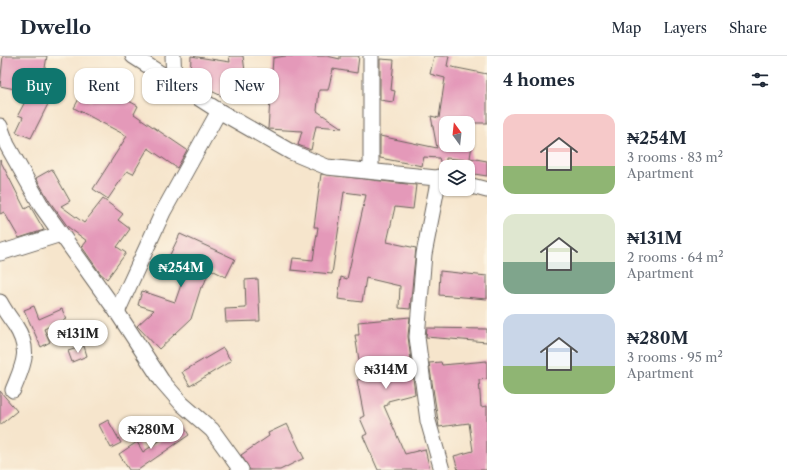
<!DOCTYPE html>
<meta charset="utf-8">
<style>
:root{--surface:#fff;--page:#f2f2f3;--text:#1f2937;--muted:#747a83;--line:#e0e1e3;--accent:#0f766e}
body{margin:0;font-family:"Libre Caslon Text",serif;background:var(--page);color:var(--text);height:100vh;display:flex;flex-direction:column;font-size:15px;white-space:nowrap}
*{box-sizing:border-box;margin:0}
p{font-size:13px;color:var(--muted)}
.icon{flex:none;width:22px;height:22px;fill:none;stroke:currentColor;stroke-width:2;stroke-linecap:round;stroke-linejoin:round}
.map{position:relative;flex:1;overflow:hidden}
.drawer{display:flex;flex-direction:column;background:var(--surface);width:300px}
.drawer>*{flex:none}
.banner{position:absolute;left:12px;top:12px;width:380px;height:36px;display:flex;gap:8px}
.needle{width:26px;rotate:345deg}
.tools{position:absolute;left:439px;top:60px;display:grid;gap:8px}
.tools a{display:grid;place-items:center;width:36px;height:36px;border-radius:8px;background:var(--surface);box-shadow:0 1px 3px #0004;font-size:20px}
.price{position:absolute;translate:-50% -34px;padding:0 9px;border-radius:14px;background:#fff;color:#222;font-size:13px;line-height:26px;filter:drop-shadow(0 1px 2px #0008)}
.price::after{content:'';position:absolute;left:50%;top:24px;width:12px;height:9px;margin-left:-6px;background:inherit;clip-path:polygon(0 0,100% 0,50% 100%)}
.price.on{background:var(--accent);color:#fff}
ul{padding:0;list-style:none}
li{display:flex;align-items:center;gap:12px;height:100px;padding:0 16px}
li span{display:grid;place-items:center;flex:none;width:112px;height:80px;border-radius:12px;color:#555}
li>.icon{margin-inline-start:auto}
span .icon{width:48px;height:48px;fill:#fffc;stroke-width:1}
li b{font-size:17px}
h2{display:flex;justify-content:space-between;align-items:center;height:48px;padding:0 16px;font-size:17px}
.chip{padding:0 14px;border-radius:12px;background:var(--surface);box-shadow:0 1px 3px #0004;font-size:14px;line-height:36px}
.chip.on{background:var(--accent);color:#fff}
header{display:flex;align-items:center;gap:24px;box-sizing:border-box;height:56px;padding:0 20px;background:var(--surface);border-bottom:1px solid var(--line)}
header strong{font-size:19px}
nav{display:flex;gap:22px;margin-inline-start:auto;font-size:14px}
main{display:flex;flex:1;min-height:0}
.map>svg:first-child{display:block}
.building{fill:#e499b9}
.lines{fill:none;stroke-linecap:round;stroke-linejoin:round}
.minor-casing{stroke:#68625a;stroke-width:17}
.minor{stroke:#fff;stroke-width:15}
</style>
<header>
<strong>Dwello</strong>
<nav><a>Map</a><a>Layers</a><a>Share</a></nav>
</header>
<main>
<div class="map">
<svg width="487" height="414" viewBox="0 0 487 414">
<rect width="100%" height="100%" fill="#fcf5e5"/>
<filter id="ink" filterUnits="userSpaceOnUse"><feTurbulence type="fractalNoise" baseFrequency=".025" numOctaves="2"/><feDisplacementMap in="SourceGraphic" scale="8" xChannelSelector="R" yChannelSelector="G"/><feConvolveMatrix kernelMatrix="1 2 1 2 8 2 1 2 1" color-interpolation-filters="sRGB"/></filter>
<filter id="wash" filterUnits="userSpaceOnUse"><feTurbulence type="fractalNoise" baseFrequency=".012" numOctaves="4" result="noise"/><feDisplacementMap in="SourceGraphic" scale="16" xChannelSelector="R" yChannelSelector="G"/><feGaussianBlur stdDeviation="0.9" result="paint"/><feColorMatrix in="noise" values="0 0 0 0 0 0 0 0 0 0 0 0 0 0 0 0 0 1.4 0 .05"/><feComposite in="paint" operator="in"/></filter>
<g filter="url(#wash)">
<rect width="100%" height="100%" fill="#f6e5cc"/>
<g id="blocks">
<!-- building -->
<g class="building">
<path d="M3,0H47L40,42L49,46L31,82L16,76L23,61L18,59L30,36L0,30Z"/>
<path d="M191,0L230,6L229,0H243L247,31L227,28L228,43L190,25Z"/>
<path d="M285,0H327L340,3V0H359L357,17L333,13L328,34H319L317,55L342,72L316,70L311,94L298,89L302,75L268,73L273,2Z"/>
<path d="M434,0H449L447,10L487,18V67H446V89H472L470,102L487,105V120L468,117V104L446,102V108H441L439,102L424,101L422,110L380,102V80L437,92L431,60L439,62L445,22L430,18Z"/>
<path d="M380,3L394,4L391,34L395,35L393,46L380,44Z"/>
<path d="M100,29L138,50L134,58L187,94L177,112L148,92L133,118L127,115L108,143L93,133L127,80L74,52L81,39L91,45Z"/>
<path d="M0,104L25,153L30,150L44,174L19,182L4,156L0,158Z"/>
<path d="M52,113L70,145L61,150L84,167L103,143L123,158L118,164L130,173L117,191L126,197L107,223L100,217L82,191L87,185L68,171L50,146L36,122Z"/>
<path d="M321,118L416,129L413,153L395,151L387,186L416,192L410,253L399,252L400,230L366,222L362,246L338,243L341,221L347,223L366,139L344,136L332,218L291,214L293,202L313,204L318,171H314Z"/>
<path d="M180,178L235,203L226,221L210,213L203,231H201L191,263L159,293L137,270L154,254L138,249L142,235L175,246L183,223L154,211L158,201L167,205Z"/>
<path d="M440,215L487,220V243L439,239Z"/>
<path d="M258,223L260,265L226,266L225,253L246,252L245,224Z"/>
<path d="M34,250L39,263L62,253L66,263L44,273L50,286L41,291L24,254Z"/>
<path d="M410,261L408,280L415,338L388,345V349L384,350L405,398L425,393L430,414H378L363,380L367,378L360,362L364,360L357,324L362,323L355,279H359L358,266Z"/>
<path d="M427,272L487,273V286L426,281Z"/>
<path d="M84,290L87,300L72,306L68,295Z"/>
<path d="M223,292L231,305L190,330L182,316Z"/>
<path d="M487,305V323L479,324L481,351L487,350V414H458L454,400L473,395L469,367L439,371L429,307L441,306L442,309Z"/>
<path d="M0,335L17,355L0,369Z"/>
<path d="M108,364L121,387L111,392L99,369Z"/>
<path d="M287,368L304,402L280,414H250L241,399L269,380L268,377Z"/>
<path d="M183,369L189,379L138,414H129L119,398L137,386L143,396Z"/>
</g>
</g>
</g>
<g filter="url(#ink)">
<use href="#blocks" fill-opacity="0" stroke="#68625a" stroke-width="1"/>
<g class="lines">
<!-- minor casing -->
<g class="minor-casing">
<g id="minor">
<path d="M133,0L219,55L291,96L327,111L446,123"/>
<path d="M173,0L174,25"/>
<path d="M0,70L7,89L42,151L117,256L162,325L182,348L212,374L241,414"/>
<path d="M371,115V0"/>
<path d="M439,121L424,198L417,281L428,365L442,414"/>
<path d="M468,129L487,134"/>
<path d="M0,197L61,178"/>
<path d="M0,246C4,254 10,262 15,269C32,295 23,309 13,334"/>
<path d="M117,256L163,156L219,55"/>
</g>
</g>
<!-- minor -->
<use href="#minor" class="minor"/>
</g>
</g>
</svg>
<div class="tools">
<a><svg class="needle" viewBox="-14 -14 28 28"><path d="M0-13l5 13h-10z" fill="#e53935"/><path d="M0 13l5-13h-10z" fill="#747a83"/></svg></a>
<a><svg class="icon" aria-label="layers" viewBox="0 0 24 24"><path d="M12 4l9 5-9 5-9-5zM3 14l9 5 9-5"/></svg></a>
</div>
<b class="price on" style="left:181px;top:232px">₦254M</b>
<b class="price" style="left:78px;top:298px">₦131M</b>
<b class="price" style="left:386px;top:334px">₦314M</b>
<b class="price" style="left:151px;top:394px">₦280M</b>
<div class="banner">
<a class="chip on">Buy</a>
<a class="chip">Rent</a>
<a class="chip">Filters</a>
<a class="chip">New</a>
</div>
</div>
<section class="drawer">
<h2>4 homes<svg class="icon" aria-label="filters" viewBox="0 0 24 24"><path d="M4 7h16M4 17h16"/><circle cx="9" cy="7" r="2"/><circle cx="15" cy="17" r="2"/></svg></h2>
<ul>
<li><span style="background:linear-gradient(#f6c9c9 65%,#8fb573 0)"><svg class="icon" aria-label="home" viewBox="0 0 24 24"><path d="M3 11l9-7 9 7M6 9v11h12V9"/></svg></span><div><b>₦254M</b><p>3 rooms · 83 m²</p><p>Apartment</p></div></li>
<li><span style="background:linear-gradient(#dfe7d0 60%,#7fa58c 0)"><svg class="icon" aria-label="home" viewBox="0 0 24 24"><path d="M3 11l9-7 9 7M6 9v11h12V9"/></svg></span><div><b>₦131M</b><p>2 rooms · 64 m²</p><p>Apartment</p></div></li>
<li><span style="background:linear-gradient(#c9d6e8 65%,#8fb573 0)"><svg class="icon" aria-label="home" viewBox="0 0 24 24"><path d="M3 11l9-7 9 7M6 9v11h12V9"/></svg></span><div><b>₦280M</b><p>3 rooms · 95 m²</p><p>Apartment</p></div></li>
</ul>
</section>
</main>
